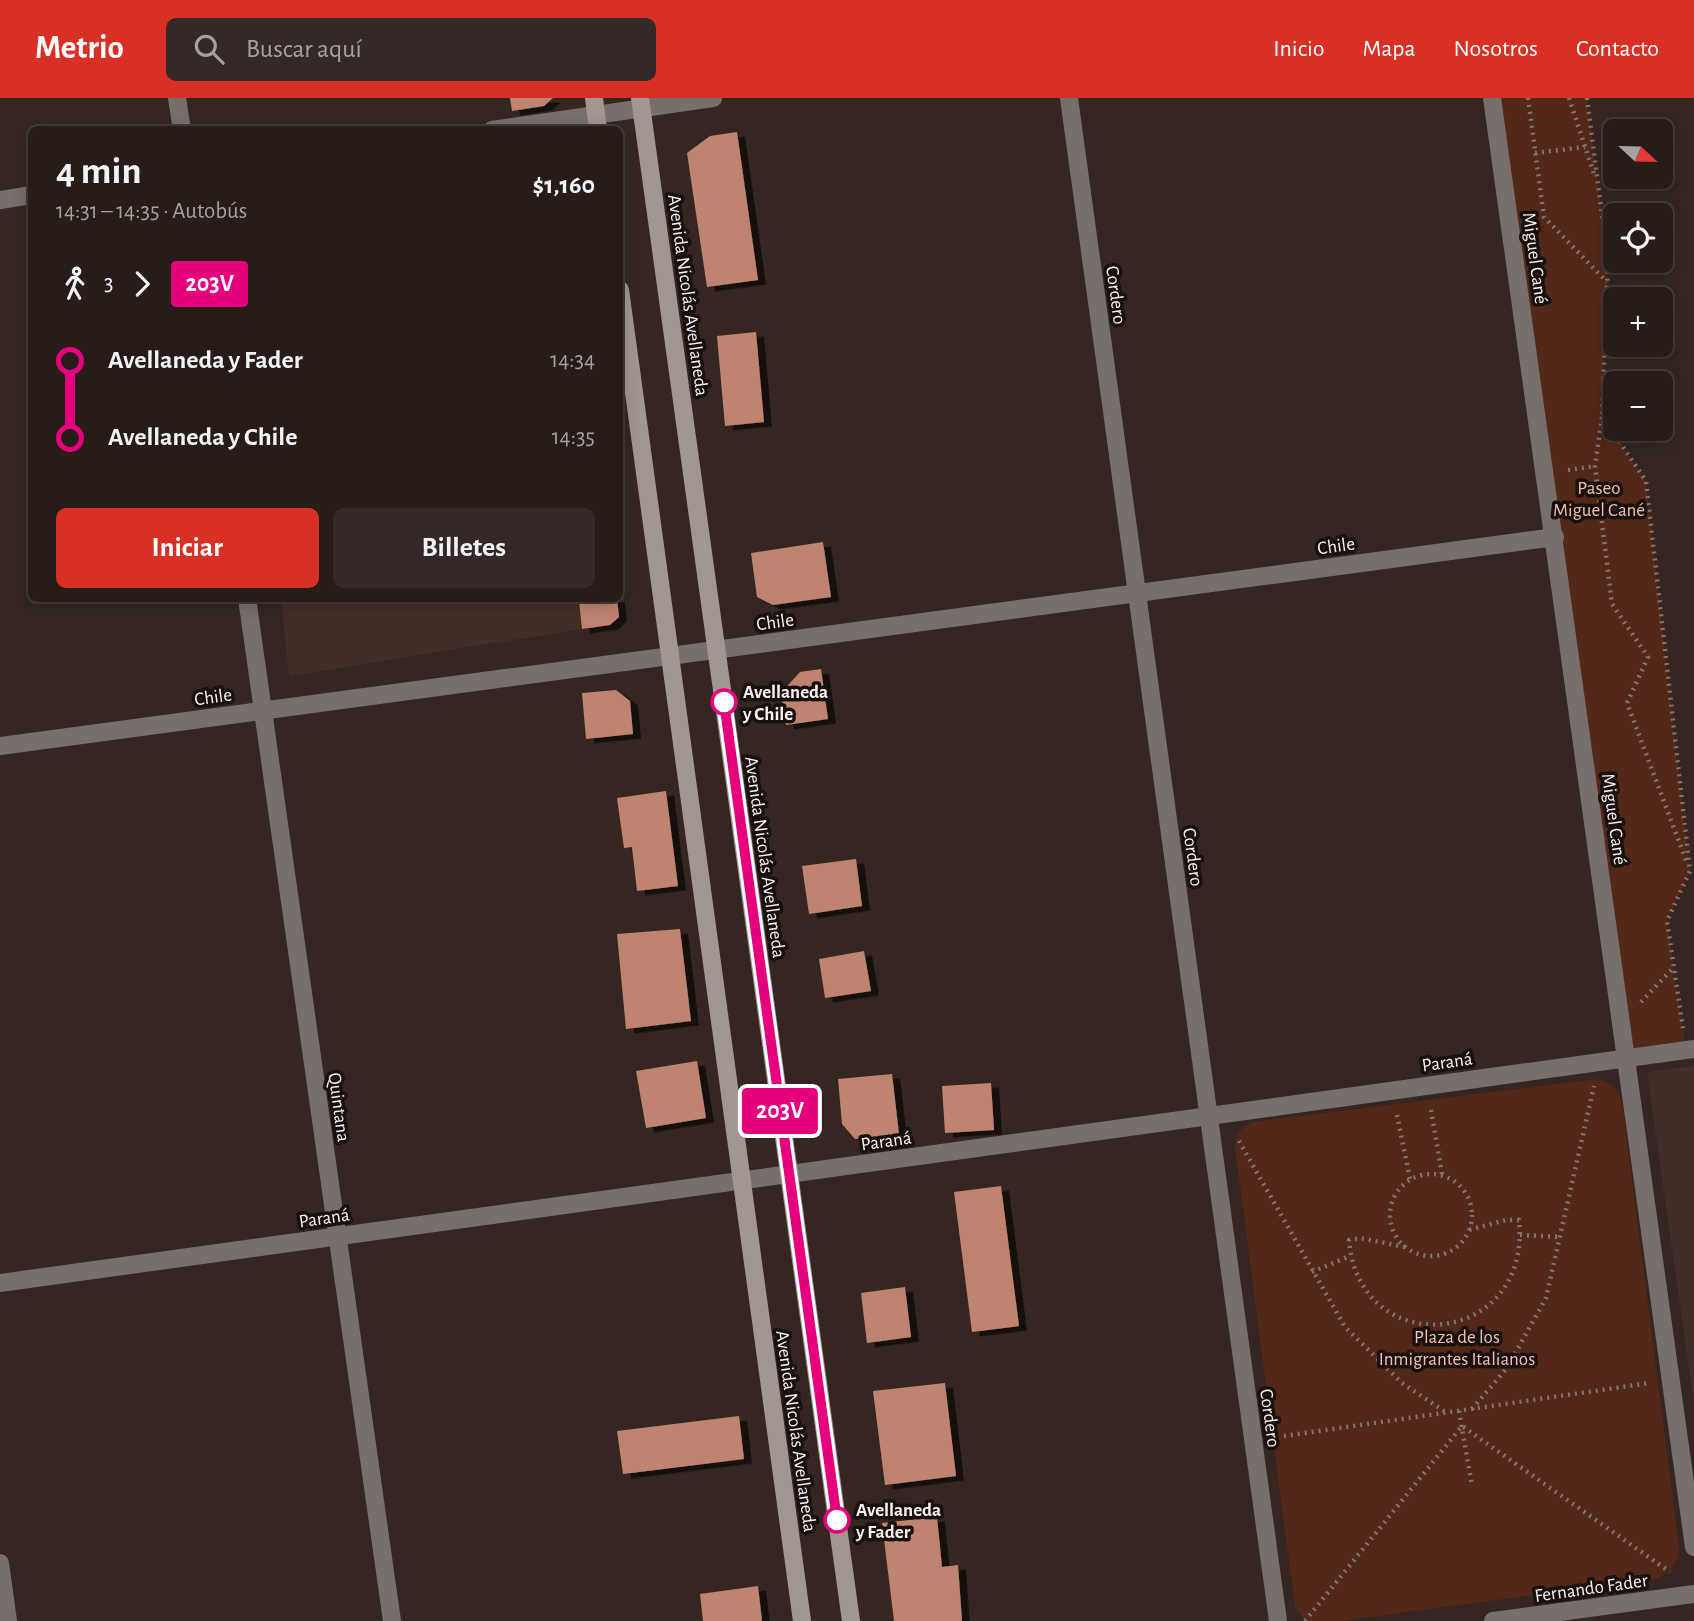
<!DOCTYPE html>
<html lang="es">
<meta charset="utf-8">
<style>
body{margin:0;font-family:"Alegreya Sans",sans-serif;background:#342926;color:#f1f3f6;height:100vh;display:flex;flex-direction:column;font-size:26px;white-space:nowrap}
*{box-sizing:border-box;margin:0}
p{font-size:23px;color:#a5a1a2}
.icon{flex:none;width:38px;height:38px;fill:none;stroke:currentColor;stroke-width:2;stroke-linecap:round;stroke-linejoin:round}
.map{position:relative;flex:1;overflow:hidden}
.sheet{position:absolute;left:28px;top:28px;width:595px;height:476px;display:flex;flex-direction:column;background:#281c19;border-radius:10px;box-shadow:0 4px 18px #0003,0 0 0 2px #443a38}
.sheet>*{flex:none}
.badge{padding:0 14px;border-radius:5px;font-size:24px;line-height:46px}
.needle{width:46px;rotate:112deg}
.tools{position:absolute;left:1603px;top:21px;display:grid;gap:14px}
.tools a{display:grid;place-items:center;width:70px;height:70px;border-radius:10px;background:#281c19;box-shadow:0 4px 18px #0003,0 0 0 2px #443a38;font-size:35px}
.map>.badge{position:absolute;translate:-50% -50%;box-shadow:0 0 0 4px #fff}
.legs{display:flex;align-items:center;gap:10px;height:77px;padding:0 28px;font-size:23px}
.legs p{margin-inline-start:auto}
.headline{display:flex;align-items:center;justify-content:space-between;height:119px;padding:0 28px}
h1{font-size:38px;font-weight:700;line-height:52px}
.button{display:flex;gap:14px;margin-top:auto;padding:14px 28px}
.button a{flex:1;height:80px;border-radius:10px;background:#d93025;color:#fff;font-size:28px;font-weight:700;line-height:80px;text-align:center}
.button a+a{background:#342926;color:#f1f3f6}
ul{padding:0 28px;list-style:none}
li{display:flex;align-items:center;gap:24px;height:77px;font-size:26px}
li i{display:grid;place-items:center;width:10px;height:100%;margin:0 9px;background:currentColor}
li i::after{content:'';width:18px;height:18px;margin:-9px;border:5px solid;border-radius:50%;background:#281c19}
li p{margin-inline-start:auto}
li:first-child i{background:linear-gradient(#0000 50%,currentColor 0)}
li:last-child i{background:linear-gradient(currentColor 50%,#0000 0)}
header{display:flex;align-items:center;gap:42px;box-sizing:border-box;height:98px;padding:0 35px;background:#d93025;color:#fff}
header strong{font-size:33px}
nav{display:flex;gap:38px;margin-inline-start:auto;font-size:24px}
.search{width:490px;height:63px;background:#342926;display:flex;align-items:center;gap:18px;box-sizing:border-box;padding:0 24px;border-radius:10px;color:#a5a1a2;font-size:26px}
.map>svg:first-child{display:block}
.built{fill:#422e26}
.green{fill:#532819}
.building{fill:#be846f;filter:url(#shadow)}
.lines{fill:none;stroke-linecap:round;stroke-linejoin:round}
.path{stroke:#827470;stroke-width:4.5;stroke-dasharray:2 5;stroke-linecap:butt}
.minor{stroke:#776f6c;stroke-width:18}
.secondary{stroke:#a39692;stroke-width:18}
.line-1-casing{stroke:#fff;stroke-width:16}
.line-1{stroke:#e6007e;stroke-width:10}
.stop-1-dot{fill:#fff;stroke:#e6007e;stroke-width:3.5}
.labels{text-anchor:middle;stroke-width:7;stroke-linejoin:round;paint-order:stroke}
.street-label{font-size:19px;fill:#fdf2ef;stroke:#18110f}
.park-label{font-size:19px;fill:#f5c1af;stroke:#18110f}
.stop-label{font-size:19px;font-weight:bold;fill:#fdf2ef;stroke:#18110f;text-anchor:start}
</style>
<header>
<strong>Metrio</strong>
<div class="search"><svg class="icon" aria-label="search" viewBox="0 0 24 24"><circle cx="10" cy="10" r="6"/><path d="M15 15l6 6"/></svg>Buscar aquí</div>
<nav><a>Inicio</a><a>Mapa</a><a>Nosotros</a><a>Contacto</a></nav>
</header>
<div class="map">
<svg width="1694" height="1523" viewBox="0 0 1694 1523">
<defs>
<filter id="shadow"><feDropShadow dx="8" dy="4.5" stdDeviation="0" flood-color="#0009"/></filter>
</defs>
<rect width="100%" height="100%" fill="#352621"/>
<g class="built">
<polygon points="281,501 596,501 579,504 582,531 289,578"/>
<polygon points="1694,968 1694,1306 1647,974"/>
</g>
<g class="green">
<polygon points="1494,0 1587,0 1608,164 1602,318 1646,383 1690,773 1667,823 1686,952 1627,959"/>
<path d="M 1596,981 C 1615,985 1620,994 1623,1012 L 1679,1449 C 1678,1465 1672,1472 1658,1480 L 1341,1523 L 1306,1523 L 1295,1509 L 1235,1049 C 1237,1034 1240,1029 1254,1024 Z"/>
</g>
<g class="building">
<polygon points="510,0 553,0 544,8 512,13"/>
<polygon points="737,34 758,182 707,189 687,55 710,38"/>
<polygon points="756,234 764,324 725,328 717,238"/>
<polygon points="823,444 831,499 773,507 757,499 751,455"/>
<polygon points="596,500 617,500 619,519 610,527 582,531 579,503"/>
<polygon points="821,571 828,621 786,627 781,595 800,574"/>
<polygon points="616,592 630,603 633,636 586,641 582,595"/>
<polygon points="666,693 678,788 637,793 632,749 624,750 617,700"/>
<polygon points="856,761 862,808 809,816 802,768"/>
<polygon points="680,831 691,923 626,931 617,836"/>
<polygon points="864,853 871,893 825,900 819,861"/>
<polygon points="697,963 706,1020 646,1030 636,973"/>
<polygon points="892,976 899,1036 855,1041 842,1026 838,981"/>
<polygon points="991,985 994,1032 945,1035 942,988"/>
<polygon points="1001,1088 1019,1228 972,1234 954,1094"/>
<polygon points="905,1189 911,1239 867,1245 861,1195"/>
<polygon points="945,1285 956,1378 885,1387 873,1293"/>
<polygon points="739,1318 744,1361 623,1376 617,1333"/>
<polygon points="937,1419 942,1469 958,1467 962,1523 894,1523 882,1425"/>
<polygon points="758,1488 762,1523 703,1523 700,1496"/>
</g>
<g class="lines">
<g class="path">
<polyline points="1528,0 1544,119 1607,184"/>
<polyline points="1569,0 1595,79"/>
<polyline points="1587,0 1608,164 1602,318 1646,383 1690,773 1667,823 1683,930"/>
<polyline points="1535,55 1585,49"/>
<polyline points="1602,319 1595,368 1612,506 1648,559 1627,605 1687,765"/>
<polyline points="1568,372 1595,368"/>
<polyline points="1641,904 1673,870"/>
<polyline points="1431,1012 1442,1076"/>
<polyline points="1397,1017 1410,1081"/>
<polyline points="1239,1043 1345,1229 1402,1285 1444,1313"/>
<circle cx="1431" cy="1117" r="41"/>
<polyline points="1520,1137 1561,1139"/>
<path d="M 1405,1149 L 1360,1140 L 1349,1142 C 1359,1265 1532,1250 1519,1122 L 1506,1122 L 1469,1132"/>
<polyline points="1312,1174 1350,1158"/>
<polyline points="1472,1311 1507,1270 1546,1200 1594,988"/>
<polyline points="1459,1313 1472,1388"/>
<polyline points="1277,1339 1650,1285"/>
<polyline points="1305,1523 1462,1328 1670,1474"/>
</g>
<g class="minor">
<polyline points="177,0 182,32"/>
<polyline points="1069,0 1278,1523"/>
<polyline points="1492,0 1694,1449"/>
<polyline points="492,32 713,0"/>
<polyline points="0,102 32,97"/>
<polyline points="247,500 392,1523"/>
<polyline points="0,648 1555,439"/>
<polyline points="0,1185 1694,951"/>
<polyline points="0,1465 8,1523"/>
<polyline points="1493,1523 1694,1496"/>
</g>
<g class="secondary">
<polyline points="594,0 598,32"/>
<polyline points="640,0 851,1523"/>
<polyline points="620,192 802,1523"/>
</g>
</g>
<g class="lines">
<g class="line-1-casing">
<polyline id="line-1" points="724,604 837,1422"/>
</g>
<use href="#line-1" class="line-1"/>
</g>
<g class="stop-1-dot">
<circle cx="724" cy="604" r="12"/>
<circle cx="837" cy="1422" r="12"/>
</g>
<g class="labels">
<g class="street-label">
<text transform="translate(1536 160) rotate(82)" y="7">Miguel Cané</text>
<text transform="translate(689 197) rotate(82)" y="7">Avenida Nicolás Avellaneda</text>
<text transform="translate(1117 197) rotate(82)" y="7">Cordero</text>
<text transform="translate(1336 447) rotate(-8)" y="7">Chile</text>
<text transform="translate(775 523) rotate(-8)" y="7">Chile</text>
<text transform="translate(213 598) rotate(-8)" y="7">Chile</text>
<text transform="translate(1615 721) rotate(82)" y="7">Miguel Cané</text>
<text transform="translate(766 759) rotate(82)" y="7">Avenida Nicolás Avellaneda</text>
<text transform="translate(1194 759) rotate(82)" y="7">Cordero</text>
<text transform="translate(1447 963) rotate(-8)" y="7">Paraná</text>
<text transform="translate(340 1009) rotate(82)" y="7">Quintana</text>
<text transform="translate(886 1042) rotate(-8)" y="7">Paraná</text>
<text transform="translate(324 1119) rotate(-8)" y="7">Paraná</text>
<text transform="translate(1271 1320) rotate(82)" y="7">Cordero</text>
<text transform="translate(797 1333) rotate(82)" y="7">Avenida Nicolás Avellaneda</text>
<text transform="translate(1591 1489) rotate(-8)" y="7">Fernando Fader</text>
</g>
<g class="park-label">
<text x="1599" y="396">Paseo<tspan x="1599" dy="22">Miguel Cané</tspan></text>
<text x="1457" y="1245">Plaza de los<tspan x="1457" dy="22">Inmigrantes Italianos</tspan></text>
</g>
<g class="stop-label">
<text x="743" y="600">Avellaneda<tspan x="743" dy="22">y Chile</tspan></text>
<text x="856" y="1418">Avellaneda<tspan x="856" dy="22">y Fader</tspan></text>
</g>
</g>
</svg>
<div class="tools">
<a><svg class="needle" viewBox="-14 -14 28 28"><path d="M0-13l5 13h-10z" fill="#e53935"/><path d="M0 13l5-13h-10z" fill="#a5a1a2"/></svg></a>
<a><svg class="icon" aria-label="locate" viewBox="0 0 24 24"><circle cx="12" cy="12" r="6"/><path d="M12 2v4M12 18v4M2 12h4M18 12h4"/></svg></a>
<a>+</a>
<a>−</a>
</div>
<b class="badge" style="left:780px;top:1013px;background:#e6007e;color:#fff">203V</b>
<section class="sheet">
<div class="headline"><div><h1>4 min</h1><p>14:31 – 14:35 · Autobús</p></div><b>$1,160</b></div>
<div class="legs"><svg class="icon" aria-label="walk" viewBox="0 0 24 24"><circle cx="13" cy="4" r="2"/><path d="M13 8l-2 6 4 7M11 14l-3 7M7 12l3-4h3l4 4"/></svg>3<svg class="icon" aria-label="forward" viewBox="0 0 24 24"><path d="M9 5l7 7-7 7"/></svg><b class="badge" style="background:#e6007e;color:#fff">203V</b></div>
<ul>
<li><i style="color:#e6007e"></i><b>Avellaneda y Fader</b><p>14:34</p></li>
<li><i style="color:#e6007e"></i><b>Avellaneda y Chile</b><p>14:35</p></li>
</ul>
<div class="button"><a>Iniciar</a><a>Billetes</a></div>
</section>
</div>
